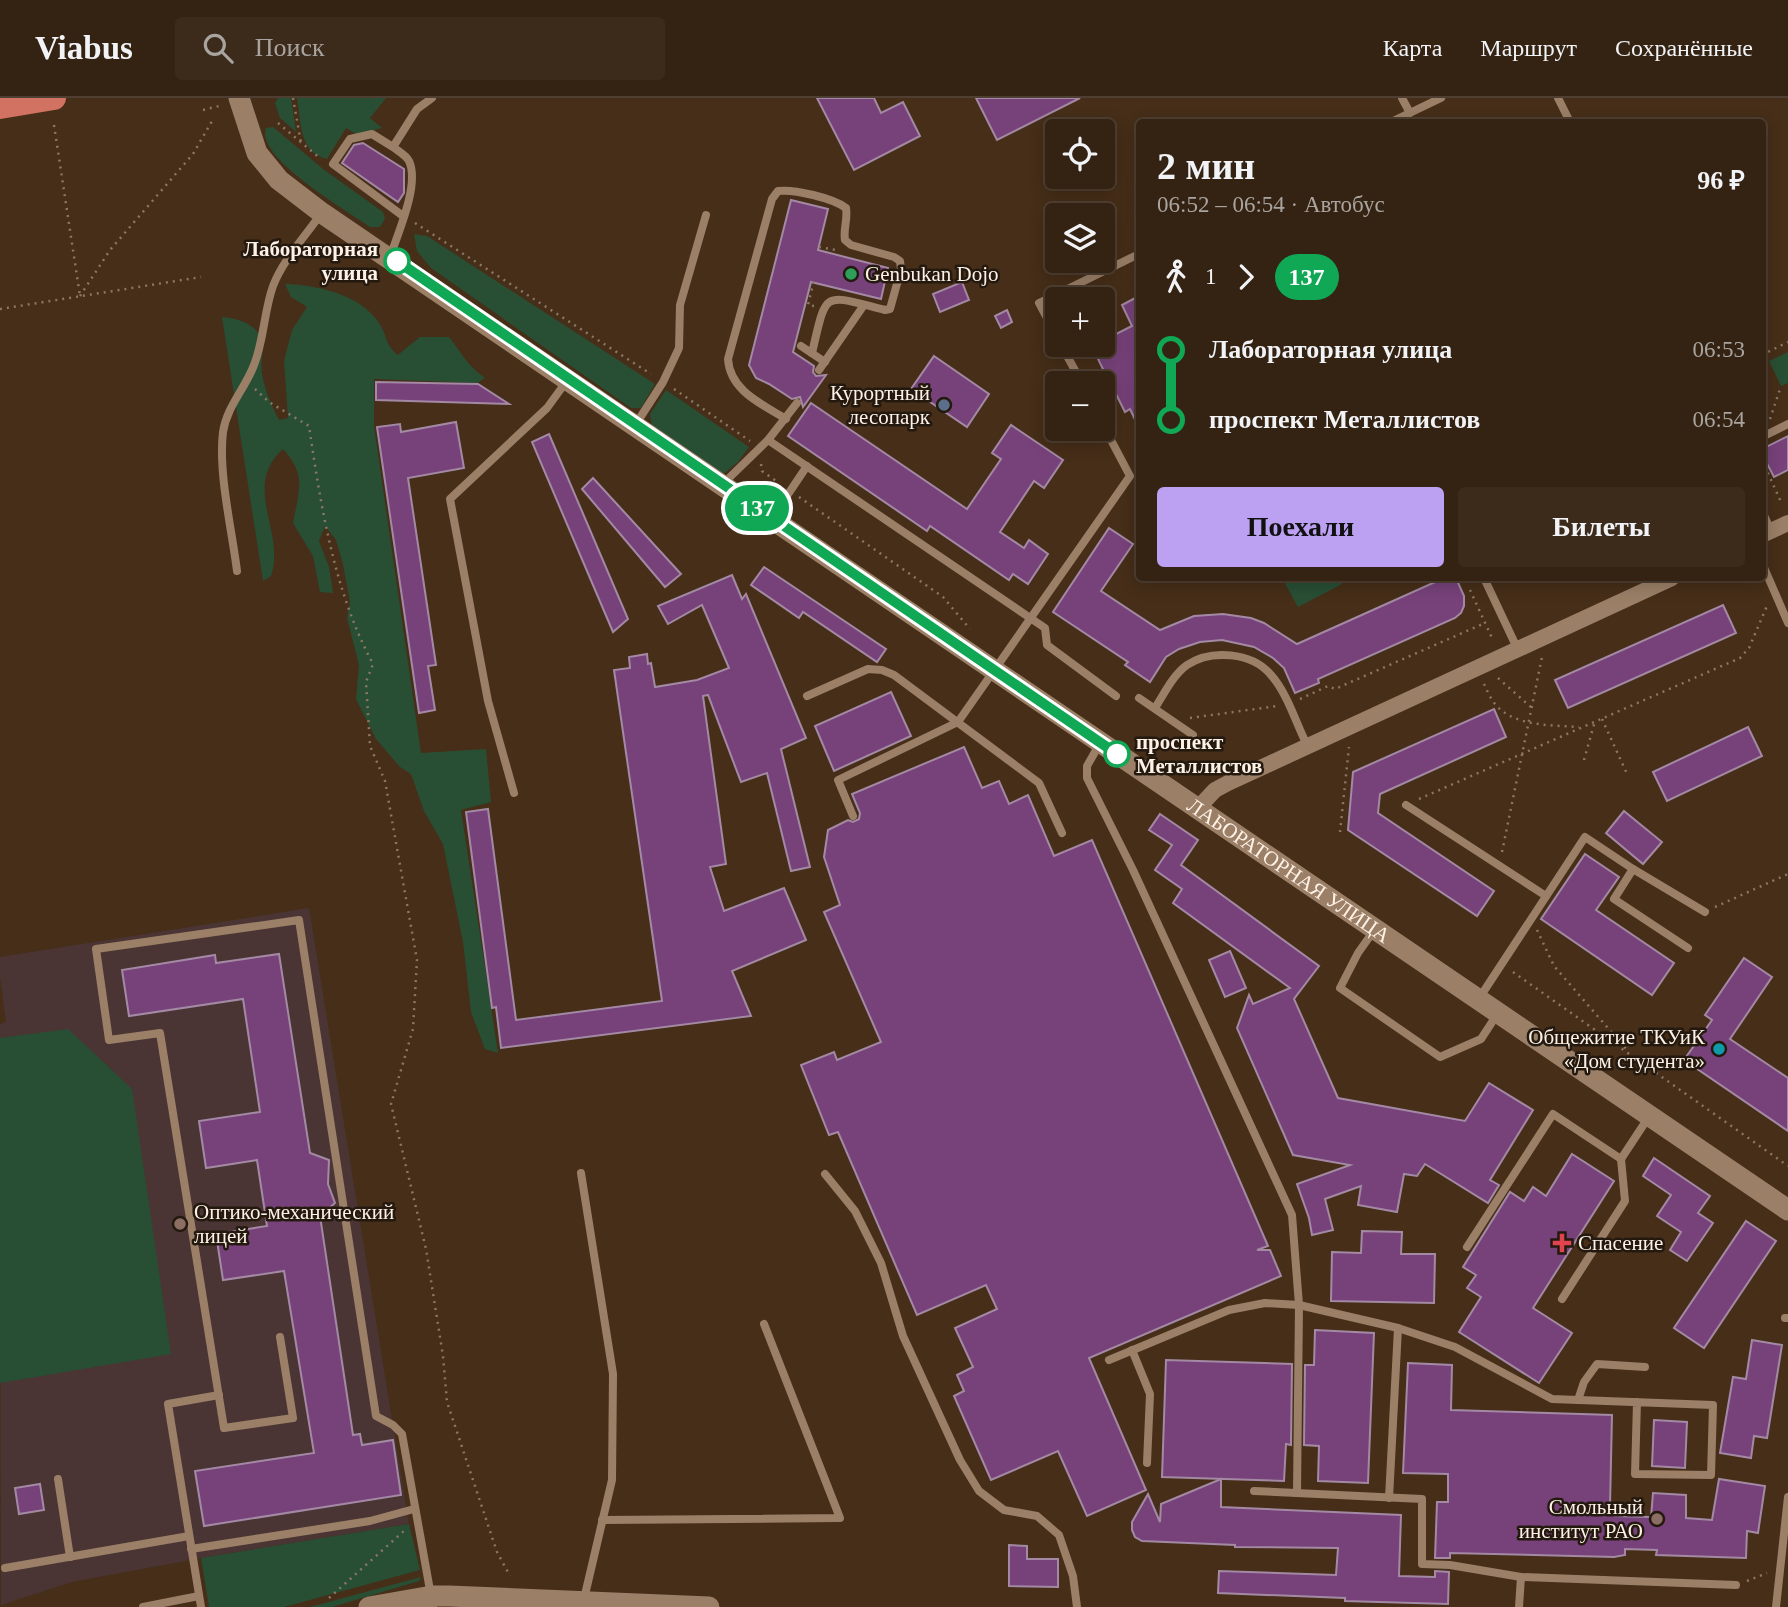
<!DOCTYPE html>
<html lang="ru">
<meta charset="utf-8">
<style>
body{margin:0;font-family:"Times New Roman",serif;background:#3c2a1b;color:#f1f3f6;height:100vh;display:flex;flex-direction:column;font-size:26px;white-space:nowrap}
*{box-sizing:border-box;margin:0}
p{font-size:23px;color:#a9a49f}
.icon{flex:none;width:38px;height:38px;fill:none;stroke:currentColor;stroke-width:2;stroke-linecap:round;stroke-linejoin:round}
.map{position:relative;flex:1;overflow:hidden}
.drawer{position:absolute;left:1136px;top:21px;width:630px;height:462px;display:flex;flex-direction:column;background:#342212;border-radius:7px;box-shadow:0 4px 18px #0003,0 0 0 2px #4e3f32}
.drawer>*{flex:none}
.badge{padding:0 14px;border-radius:23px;font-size:24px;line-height:46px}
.controls{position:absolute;left:1045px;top:21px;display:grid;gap:14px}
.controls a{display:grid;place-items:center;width:70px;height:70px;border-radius:7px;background:#342212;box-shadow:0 4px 18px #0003,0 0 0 2px #4e3f32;font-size:35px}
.map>.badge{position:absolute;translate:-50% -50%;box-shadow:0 0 0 4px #fff}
.legs{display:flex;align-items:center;gap:10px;height:77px;padding:0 21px;font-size:23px}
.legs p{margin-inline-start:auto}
.summary{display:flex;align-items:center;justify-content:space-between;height:119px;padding:0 21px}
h1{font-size:38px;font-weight:800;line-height:52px}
.cta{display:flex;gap:14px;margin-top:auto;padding:14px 21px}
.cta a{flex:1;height:80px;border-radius:7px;background:#bca0f2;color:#111;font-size:28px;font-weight:800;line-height:80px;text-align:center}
.cta a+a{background:#3c2a1b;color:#f1f3f6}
ul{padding:0 21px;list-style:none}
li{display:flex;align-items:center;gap:24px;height:70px;font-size:26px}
li i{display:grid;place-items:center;width:10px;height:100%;margin:0 9px;background:currentColor}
li i::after{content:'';width:18px;height:18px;margin:-9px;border:5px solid;border-radius:50%;background:#342212}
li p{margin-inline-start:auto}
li:first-child i{background:linear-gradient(#0000 50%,currentColor 0)}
li:last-child i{background:linear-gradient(currentColor 50%,#0000 0)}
header{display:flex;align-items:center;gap:42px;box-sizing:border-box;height:98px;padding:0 35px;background:#342212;border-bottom:2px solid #4e3f32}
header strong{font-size:33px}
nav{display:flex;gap:38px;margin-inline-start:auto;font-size:24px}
.search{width:490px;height:63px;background:#3c2a1b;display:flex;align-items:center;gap:18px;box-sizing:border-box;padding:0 24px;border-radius:7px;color:#a9a49f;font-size:26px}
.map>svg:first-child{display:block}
.education{fill:#4a3534}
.green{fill:#284f34}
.building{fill:#77427a;stroke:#a389a4;stroke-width:2}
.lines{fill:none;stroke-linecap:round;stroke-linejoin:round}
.path{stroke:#8b7765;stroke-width:2.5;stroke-dasharray:2 5;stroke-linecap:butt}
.lane{stroke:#9b7f67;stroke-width:8}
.street{stroke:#9b7f67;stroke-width:16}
.secondary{stroke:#9b7f67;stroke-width:21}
.primary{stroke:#d17263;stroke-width:24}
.line-1-casing{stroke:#fff;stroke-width:16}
.line-1{stroke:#10a855;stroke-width:10}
.stop-1-dot{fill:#fff;stroke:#10a855;stroke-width:3.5}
.leisure-dot{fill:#2e9e5b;stroke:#24190f;stroke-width:2.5}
.service-dot{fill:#5c6f8a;stroke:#24190f;stroke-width:2.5}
.culture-dot{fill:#0f9aa8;stroke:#24190f;stroke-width:2.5}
.education-dot{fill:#8d6e63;stroke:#24190f;stroke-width:2.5}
.health-dot{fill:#e0444e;stroke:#24190f;stroke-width:2.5}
.labels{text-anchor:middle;stroke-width:5;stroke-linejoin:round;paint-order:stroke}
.stop-label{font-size:21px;font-weight:bold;fill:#fef1e6;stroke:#24190f;text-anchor:end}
.poi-label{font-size:21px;fill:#fef1e6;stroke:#24190f;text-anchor:start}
.street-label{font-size:21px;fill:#fef1e6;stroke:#24190f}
</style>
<header>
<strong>Viabus</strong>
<div class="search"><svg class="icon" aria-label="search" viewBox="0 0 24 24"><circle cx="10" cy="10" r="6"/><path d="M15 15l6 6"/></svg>Поиск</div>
<nav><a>Карта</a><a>Маршрут</a><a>Сохранённые</a></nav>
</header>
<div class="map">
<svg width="1788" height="1509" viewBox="0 0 1788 1509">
<rect width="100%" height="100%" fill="#462e18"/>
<polygon class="education" points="309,810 409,1426 201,1460 72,1484 1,1507 0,926 6,924 0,879 0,859"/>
<g class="green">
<polygon points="278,0 291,0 296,34 280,20 275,5"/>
<path d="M 297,0 L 386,0 L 370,20 L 382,30 L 356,36 L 346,30 L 327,61 C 299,55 301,23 297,0 Z"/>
<path d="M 273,29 L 323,71 L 383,114 L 385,121 L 380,129 L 370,129 C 348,113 255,60 266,30 Z"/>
<polygon points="414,136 427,138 655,286 641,310 631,310 431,170 417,153"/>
<path d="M 285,186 C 317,187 360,196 379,225 C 388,238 384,246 398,257 L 420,239 L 449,239 C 463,257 467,267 485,280 L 477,285 L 374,281 L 374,328 L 421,655 L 486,651 L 491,704 L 461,712 L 498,955 L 485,951 L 471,914 L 463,844 L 443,746 L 424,713 L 411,676 L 400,669 L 376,641 L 356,601 L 359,567 L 347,520 L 350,504 L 343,466 L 336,442 L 325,428 L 319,443 L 329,469 L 333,495 L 320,494 L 313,458 L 293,425 C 299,392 307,377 283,351 C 241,389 286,433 271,478 L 263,483 L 222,219 C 237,220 258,226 262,243 C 264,253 260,265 262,276 C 265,293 271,306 279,322 L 288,320 L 284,263 L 292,232 L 307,209 L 291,199 Z"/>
<polygon points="1788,254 1788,285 1781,288 1769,263"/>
<polygon points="666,292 749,349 738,364 722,377 652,329 650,316"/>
<polygon points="1282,480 1338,480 1342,486 1298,509"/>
<polygon points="68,931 132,991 171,1256 0,1285 0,940"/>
<polygon points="409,1426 420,1472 284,1509 209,1509 201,1460"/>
<polygon points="421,1479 419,1483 332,1509 310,1509"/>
</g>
<g class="building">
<polygon points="817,0 874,0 881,15 903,4 920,38 854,72"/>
<polygon points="976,0 1080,0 997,42"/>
<polygon points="363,45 404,71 404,95 398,104 342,65 354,47"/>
<polygon points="791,102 828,111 818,152 888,170 881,201 811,184 793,254 814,268 813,274 816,278 826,277 803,309 800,299 792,301 769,286 756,280 749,267"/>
<polygon points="962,184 969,202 940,214 933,196"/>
<polygon points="1139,198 1139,330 1130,311 1125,314 1114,292 1112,293 1102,272 1103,271 1098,261 1104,258 1098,247 1102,247 1102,243 1132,228 1122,207"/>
<polygon points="1007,212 1012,224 1001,230 995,218"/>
<polygon points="934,258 989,296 967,329 911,291"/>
<polygon points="376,284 478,286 509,306 376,302"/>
<polygon points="811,305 967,411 1001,361 992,355 1011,327 1063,362 1044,390 1034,383 1000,434 1024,450 1029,442 1048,456 1028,486 1013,476 1009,482 930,428 927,433 788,338"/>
<polygon points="456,324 464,370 408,380 436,567 428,568 435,612 419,615 377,329 400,326 401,334"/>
<polygon points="549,336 628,521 613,534 532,344"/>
<polygon points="1788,338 1788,372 1774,379 1762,356 1762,351"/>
<polygon points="593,380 681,476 665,489 582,391"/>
<polygon points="1109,430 1133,446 1101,493 1160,532 1194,518 1223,516 1251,520 1264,525 1297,546 1444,480 1456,480 1464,498 1464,508 1461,515 1455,520 1318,581 1319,585 1295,595 1284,570 1273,560 1254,549 1222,542 1200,544 1179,551 1166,559 1150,584 1125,567 1128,564 1053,514"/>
<polygon points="764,469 886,551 877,564 803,514 799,520 751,487"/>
<polygon points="732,477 742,501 746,496 806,640 781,651 810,769 791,773 767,675 741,684 708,597 703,598 726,766 710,769 724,813 784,790 806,842 732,873 751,918 501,950 496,909 492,910 466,714 488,711 516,922 662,903 614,572 630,570 629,559 647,556 648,566 651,565 655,589 697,582 729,570 702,507 668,526 658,508"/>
<polygon points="1723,507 1736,535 1568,610 1555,582"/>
<polygon points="891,594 911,638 834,673 815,628"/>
<polygon points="1494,611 1506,639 1380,696 1378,715 1494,793 1477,818 1348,732 1353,674"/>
<polygon points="1748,629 1762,658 1667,703 1653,674"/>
<polygon points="964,649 982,690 999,683 1009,706 1028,697 1054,758 1092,742 1268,1148 1257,1152 1270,1152 1281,1178 1089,1260 1146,1392 1087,1418 1058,1353 991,1382 954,1298 964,1293 957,1277 973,1269 955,1230 997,1211 986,1187 917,1217 838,1034 829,1037 801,967 834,954 837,962 881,944 824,814 840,807 824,759 828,732 848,722 853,724 859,721 860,715 852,696"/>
<polygon points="1624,713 1662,744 1643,766 1606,735"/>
<polygon points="1160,716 1198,742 1181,767 1319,868 1294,901 1338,1000 1465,1023 1489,985 1533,1012 1490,1082 1499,1087 1488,1105 1425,1066 1417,1078 1404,1076 1397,1114 1358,1107 1361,1088 1325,1101 1333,1132 1312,1137 1309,1120 1297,1086 1350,1067 1293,1057 1237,930 1249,897 1253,906 1290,890 1173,805 1182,791 1155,772 1172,747 1149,732"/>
<polygon points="1585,756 1619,779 1596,812 1674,865 1652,897 1541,821"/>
<polygon points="1230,853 1246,890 1225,899 1209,862"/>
<polygon points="279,856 310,1055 329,1062 328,1086 335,1105 320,1118 353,1337 360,1336 362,1347 393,1342 401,1397 204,1428 195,1373 314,1355 284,1173 223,1182 216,1136 267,1128 257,1062 206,1070 199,1023 260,1014 243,901 129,918 122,872 215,857 216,865"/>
<polygon points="1744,860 1772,879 1730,941 1788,980 1788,1033 1684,962 1712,922 1705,917"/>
<polygon points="1572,1056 1614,1083 1533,1210 1572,1235 1539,1285 1459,1234 1481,1199 1467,1190 1476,1177 1463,1169 1510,1094 1524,1103 1533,1089 1546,1098"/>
<polygon points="1654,1060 1710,1098 1698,1115 1713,1125 1687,1163 1670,1152 1681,1134 1657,1118 1671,1097 1643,1078"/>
<polygon points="1746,1123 1776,1143 1704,1250 1674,1230"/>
<polygon points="1362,1133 1402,1134 1401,1156 1435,1156 1434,1205 1331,1203 1332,1154 1361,1155"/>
<polygon points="1315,1232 1374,1235 1368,1385 1318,1383 1319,1348 1304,1347 1305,1267 1314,1267"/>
<polygon points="1752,1242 1782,1247 1767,1340 1754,1338 1751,1360 1720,1355 1733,1279 1746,1281"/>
<polygon points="1166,1262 1292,1266 1291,1347 1286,1346 1284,1383 1162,1379"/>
<polygon points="1408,1265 1452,1267 1451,1312 1612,1317 1610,1408 1615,1408 1615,1418 1651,1419 1653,1395 1686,1397 1686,1420 1712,1422 1719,1381 1765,1388 1758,1435 1747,1433 1746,1460 1656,1457 1657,1452 1625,1451 1625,1457 1614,1459 1450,1455 1450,1460 1435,1460 1437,1404 1448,1404 1448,1376 1403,1375"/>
<polygon points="1654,1322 1687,1324 1685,1370 1652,1368"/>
<polygon points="1221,1381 1221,1409 1401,1417 1399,1478 1435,1479 1435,1473 1449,1474 1448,1506 1345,1503 1345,1500 1218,1495 1219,1473 1336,1477 1338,1450 1235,1449 1235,1447 1142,1443 1135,1439 1132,1432 1132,1424 1148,1396 1160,1424 1161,1406"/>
<polygon points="40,1386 44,1412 19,1416 15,1390"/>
<polygon points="1009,1447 1027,1448 1027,1461 1058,1461 1058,1489 1009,1488"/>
</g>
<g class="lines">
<g class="path">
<polyline points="293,0 301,45"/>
<polyline points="203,12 223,7"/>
<polyline points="278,25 321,61"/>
<polyline points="54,27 80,198"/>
<polyline points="415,125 651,276"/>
<polyline points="819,149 836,152"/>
<polyline points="80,198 110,152 193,56 212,23"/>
<polyline points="814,208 808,207 814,182"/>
<polyline points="0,211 201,179"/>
<polyline points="1762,257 1788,244"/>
<path d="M 255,291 L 269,304 L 309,328 C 321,409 334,493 373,566 L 366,584 L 370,648 L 385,683 L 417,862 L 413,931 L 391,1006 L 426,1151 L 443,1258 L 447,1304 L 497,1454 L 510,1478"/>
<polyline points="674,291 750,343"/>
<polyline points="1770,321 1781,288"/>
<polyline points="1762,362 1781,404"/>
<polyline points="761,366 762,373 779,385"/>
<polyline points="799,399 943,499 970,531"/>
<polyline points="1470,492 1492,540"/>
<polyline points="1498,580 1532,610"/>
<path d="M 1484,586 C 1487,592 1490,600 1495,606 C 1514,629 1552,627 1579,629"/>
<polyline points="1300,601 1328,588 1335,591 1485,525"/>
<polyline points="1190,620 1277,608"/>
<polyline points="1602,621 1628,678"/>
<polyline points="1584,662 1595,623"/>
<polyline points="1419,701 1740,560 1749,550 1767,508"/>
<polyline points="1340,734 1349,649"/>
<polyline points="1502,754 1542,559"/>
<polyline points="1715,809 1788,776"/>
<polyline points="1537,832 1554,868 1627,952"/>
<polyline points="1513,874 1788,1068"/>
<polyline points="1747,1483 1767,1475"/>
<polyline points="329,1500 405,1432"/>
</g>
<g class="lane">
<polyline points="1402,0 1410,15"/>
<polyline points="1558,0 1570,24"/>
<polyline points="1391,24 1441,0"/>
<polyline points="393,49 372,36 350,41 333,66 403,118"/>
<path d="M 390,159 C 398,135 420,86 409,63 C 406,57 398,53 393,49 L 417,11 L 432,0"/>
<polyline points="1057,239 1039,205 1139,156"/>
<polyline points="1061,247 1082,285"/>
<polyline points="801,248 825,264"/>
<polyline points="819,272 864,207"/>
<path d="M 786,321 C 762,306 730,293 728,261 L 772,101 L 778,93 C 794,91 833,100 846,110 C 848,122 843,131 845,142 L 851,147 L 894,159 L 900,163 L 901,171 L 890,211 L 885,212 C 822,196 827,191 812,255"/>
<polyline points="636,326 663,284 679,250 680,207 706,117"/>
<polyline points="1762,339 1788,326"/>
<polyline points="768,342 1045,530 1047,547 1116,598"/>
<polyline points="725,388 730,379 768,342 797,305"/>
<polyline points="1762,413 1771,433"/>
<polyline points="772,420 807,368"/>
<polyline points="1762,465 1788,525"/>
<path d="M 237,473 C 232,432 218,375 223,334 C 227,308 245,291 254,267 C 264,242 264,213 273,188 C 283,162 304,140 320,117"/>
<polyline points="1484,480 1518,552"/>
<polyline points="807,598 868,571 882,572 894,577 1039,685 1062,735"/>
<polyline points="1139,600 1193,637"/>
<path d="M 1155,610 C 1164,596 1173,577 1187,567 C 1211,551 1252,554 1271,577 C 1288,596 1296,626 1308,649"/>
<polyline points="1099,647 1087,668 1087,680 1133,772 1292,1117 1299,1207 1297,1395"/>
<polyline points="514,695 488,603 450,401 547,310 566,284"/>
<polyline points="1406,707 1546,798"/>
<polyline points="853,718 838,682 958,624 1130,378 1102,325"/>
<polyline points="1633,771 1705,814"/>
<polyline points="1375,831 1358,855 1340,890 1440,959 1481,941 1498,915"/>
<polyline points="1480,899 1585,739 1633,771 1614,801 1688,850"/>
<polyline points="1621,1061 1648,1020"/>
<polyline points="581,1075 613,1276 612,1382 584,1501"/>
<polyline points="825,1076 855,1113 881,1165 903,1238 960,1362 979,1393 1004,1412 1037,1418 1059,1437 1073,1478 1077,1509"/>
<polyline points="1467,1149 1553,1016 1621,1061 1625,1103 1562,1201"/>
<polyline points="1785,1220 1788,1220"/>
<polyline points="280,1239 293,1320 224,1330 160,935 109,942 96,851 299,822 376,1318 393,1327 402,1336 433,1509"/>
<polyline points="1132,1252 1150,1296 1147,1365"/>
<polyline points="1109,1262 1229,1212 1265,1205 1299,1207 1398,1230 1455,1249 1552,1301 1713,1307 1711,1377 1635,1376 1637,1304"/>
<polyline points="1578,1302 1584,1284 1597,1266 1645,1269"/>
<polyline points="58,1381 70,1459"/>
<polyline points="1254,1393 1422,1401 1422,1466 1450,1467 1521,1479 1736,1487"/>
<polyline points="1389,1400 1398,1230"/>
<polyline points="602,1422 840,1420 764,1226"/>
<polyline points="191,1451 370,1423 414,1411"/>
<polyline points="5,1470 189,1438"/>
<polyline points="143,1509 199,1498"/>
<polyline points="201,1509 168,1306 219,1297"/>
<polyline points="1519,1509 1521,1479"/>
<polyline points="1776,1509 1788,1399"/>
</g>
<g class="street">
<polyline points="1762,437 1788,425"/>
<polyline points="1198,710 1215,692 1228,685 1672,480"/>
</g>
<g class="secondary">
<path id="s1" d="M 239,0 L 257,55 L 279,82 L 322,115 L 1788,1112"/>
<polyline points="369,1509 432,1498 449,1498 709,1509"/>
</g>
<polyline class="primary" points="0,9 54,0"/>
</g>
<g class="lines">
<g class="line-1-casing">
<polyline id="line-1" points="397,163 1117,656"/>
</g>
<use href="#line-1" class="line-1"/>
</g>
<g class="stop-1-dot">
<circle cx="397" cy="163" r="12"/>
<circle cx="1117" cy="656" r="12"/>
</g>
<circle class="leisure-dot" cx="851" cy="176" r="7"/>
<circle class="service-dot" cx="944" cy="307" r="7"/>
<circle class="culture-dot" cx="1719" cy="951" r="7"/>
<g class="education-dot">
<circle cx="180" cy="1126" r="7"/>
<circle cx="1657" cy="1421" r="7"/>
</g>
<path class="health-dot" d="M1558.5 1134.5h7v7h7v7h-7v7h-7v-7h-7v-7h7z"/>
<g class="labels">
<g class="stop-label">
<text x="378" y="158">Лабораторная<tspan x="378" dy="24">улица</tspan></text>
<text x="1136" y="651" text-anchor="start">проспект<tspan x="1136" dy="24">Металлистов</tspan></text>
</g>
<g class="poi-label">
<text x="865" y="183">Genbukan Dojo</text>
<text x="930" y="302" text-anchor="end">Курортный<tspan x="930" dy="24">лесопарк</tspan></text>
<text x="1705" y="946" text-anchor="end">Общежитие ТКУиК<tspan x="1705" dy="24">«Дом студента»</tspan></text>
<text x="194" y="1121">Оптико-механический<tspan x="194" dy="24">лицей</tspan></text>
<text x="1578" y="1152">Спасение</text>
<text x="1643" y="1416" text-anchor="end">Смольный<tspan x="1643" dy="24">институт РАО</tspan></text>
</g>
<g class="street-label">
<text dy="7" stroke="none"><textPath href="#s1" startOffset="1316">ЛАБОРАТОРНАЯ УЛИЦА</textPath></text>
</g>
</g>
</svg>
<div class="controls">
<a><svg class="icon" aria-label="locate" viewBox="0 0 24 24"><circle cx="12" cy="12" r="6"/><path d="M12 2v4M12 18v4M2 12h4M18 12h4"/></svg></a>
<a><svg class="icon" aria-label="layers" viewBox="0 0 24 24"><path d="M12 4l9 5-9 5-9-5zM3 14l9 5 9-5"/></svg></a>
<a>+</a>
<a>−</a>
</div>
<b class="badge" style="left:757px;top:410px;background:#10a855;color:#fff">137</b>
<section class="drawer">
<div class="summary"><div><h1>2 мин</h1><p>06:52 – 06:54 · Автобус</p></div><b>96 ₽</b></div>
<div class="legs"><svg class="icon" aria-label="walk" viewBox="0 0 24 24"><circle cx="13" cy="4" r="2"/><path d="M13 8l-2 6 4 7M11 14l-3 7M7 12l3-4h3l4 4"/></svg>1<svg class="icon" aria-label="forward" viewBox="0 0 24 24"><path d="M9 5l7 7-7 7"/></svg><b class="badge" style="background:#10a855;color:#fff">137</b></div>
<ul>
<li><i style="color:#10a855"></i><b>Лабораторная улица</b><p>06:53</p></li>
<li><i style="color:#10a855"></i><b>проспект Металлистов</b><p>06:54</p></li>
</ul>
<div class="cta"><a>Поехали</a><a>Билеты</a></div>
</section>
</div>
